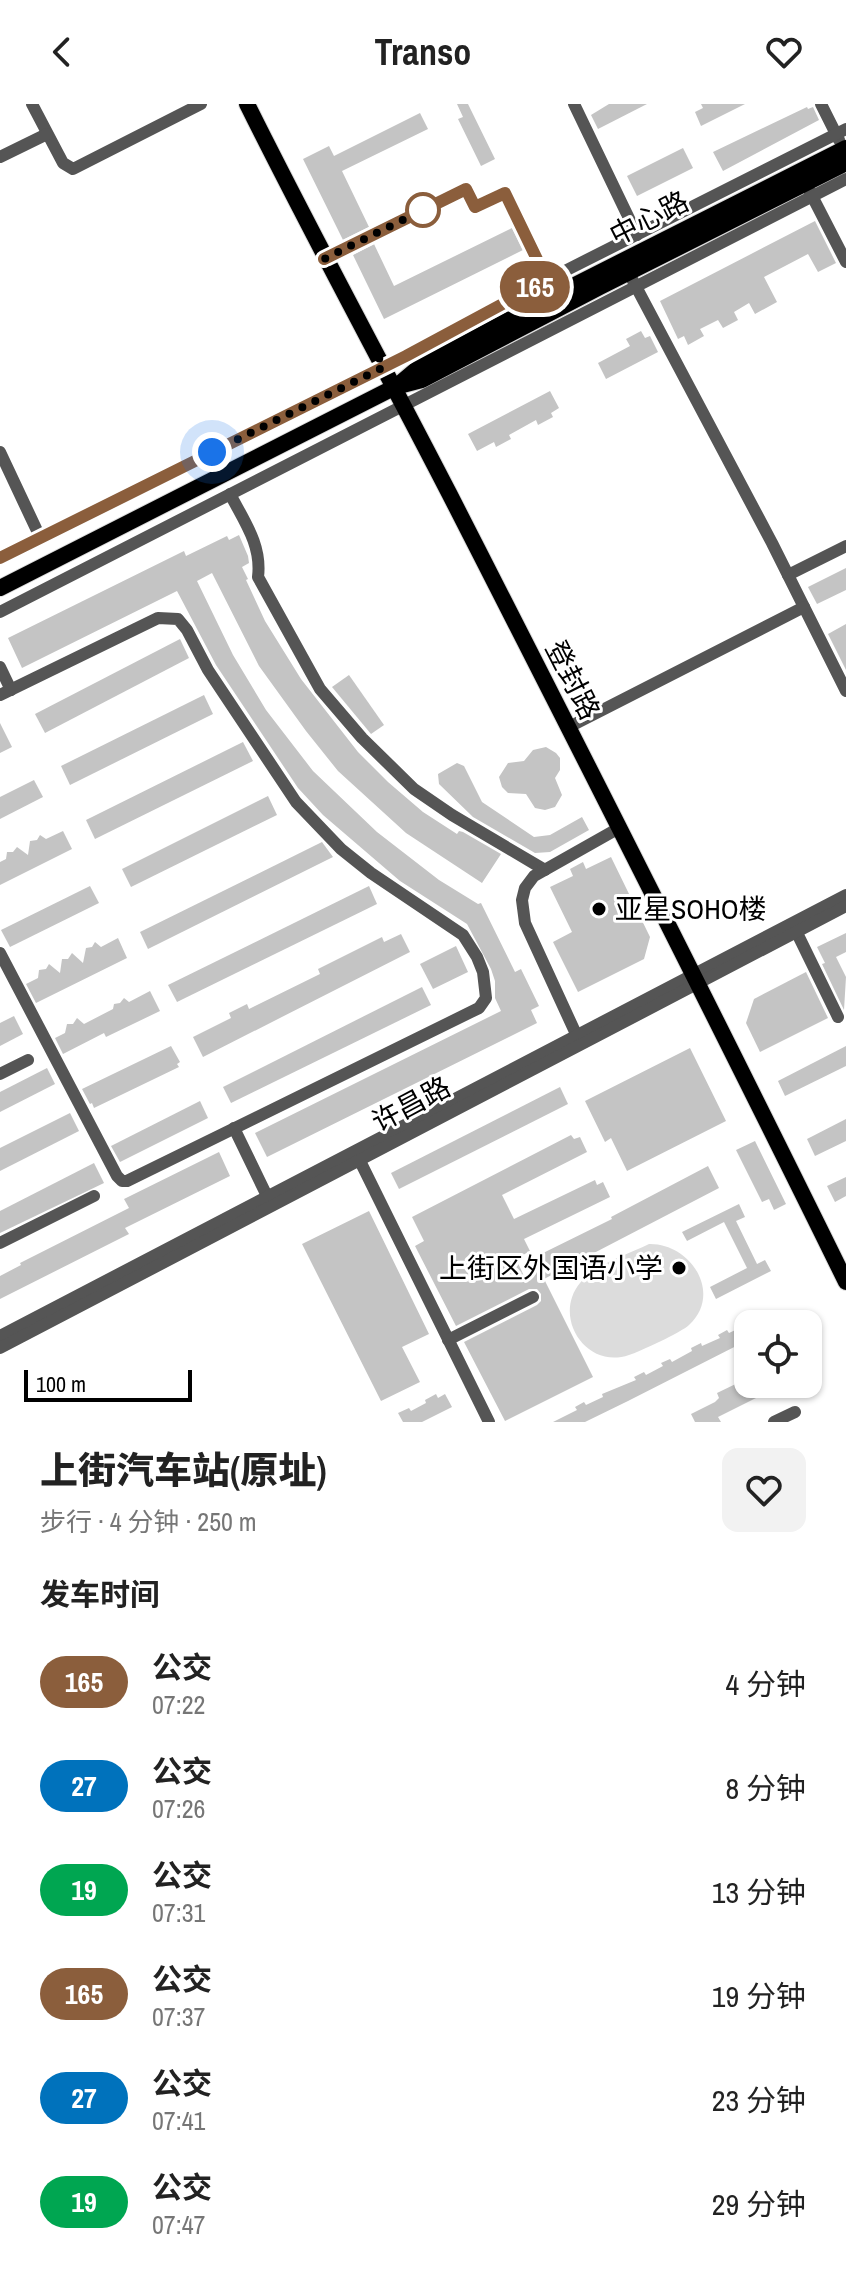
<!DOCTYPE html>
<html lang="zh">
<meta charset="utf-8">
<style>
body{margin:0;font-family:"Archivo Narrow","Noto Sans SC",sans-serif;background:#f2f2f2;color:#222;height:100vh;display:flex;flex-direction:column;font-size:30px;white-space:nowrap}
*{box-sizing:border-box;margin:0}
p{font-size:26px;color:#767676}
.icon{flex:none;width:44px;height:44px;fill:none;stroke:currentColor;stroke-width:2;stroke-linecap:round;stroke-linejoin:round}
.map{position:relative;height:1318px;overflow:hidden}
.sheet{display:flex;flex-direction:column;background:#fff;flex:1}
.sheet>*{flex:none}
.badge{padding:0 16px;border-radius:26px;font-size:28px;line-height:52px}
.buttons{position:absolute;left:734px;top:1206px;display:grid;gap:16px}
.buttons a{display:grid;place-items:center;width:88px;height:88px;border-radius:16px;background:#fff;box-shadow:0 2px 6px #0004;font-size:40px}
.scale{position:absolute;left:24px;bottom:20px;width:168px;box-sizing:border-box;padding-left:8px;border:4px solid #000;border-top:0;font-size:22px;line-height:28px;white-space:nowrap;color:#000;-webkit-text-stroke:6px #fff;paint-order:stroke}
.you{position:absolute;width:40px;height:40px;margin:-20px;border:6px solid #fff;border-radius:50%;background:#1a73e8;box-shadow:0 0 0 12px #1a73e833}
.map>.badge{position:absolute;translate:-50% -50%;box-shadow:0 0 0 4px #fff}
h2{padding:0 40px;font-size:30px;line-height:72px}
.round{display:grid;place-items:center;flex:none;width:84px;height:84px;border-radius:16px;background:#f2f2f2}
.headline{display:flex;align-items:center;justify-content:space-between;height:136px;padding:0 40px}
h1{font-size:38px;font-weight:800;line-height:60px}
ul{padding:0;list-style:none}
li{display:flex;align-items:center;gap:24px;height:104px;padding:0 40px}
li div{flex:1}
li b{display:block;font-size:30px}
li em{font-style:normal}
li .badge{min-width:88px;font-weight:700;text-align:center}
header{display:flex;justify-content:space-between;align-items:center;height:104px;padding:0 40px;background:#fff;font-size:36px;font-weight:800}
.map>svg:first-child{display:block}
.green{fill:#dcdcdc}
.building{fill:#c4c4c4}
.lines{fill:none;stroke-linecap:round;stroke-linejoin:round}
.major-casing{stroke:#dbdbdb;stroke-width:18}
.minor{stroke:#555;stroke-width:12}
.major{stroke:#000;stroke-width:16}
.line-casing{stroke:#fff;stroke-width:18}
.line{stroke:#8b5e3c;stroke-width:12}
.walk{stroke:#000;stroke-width:8;stroke-dasharray:0 14.4}
.stop-dot{fill:#fff;stroke:#8b5e3c;stroke-width:4}
.poi-dot{fill:#000;stroke:#fff;stroke-width:3}
.labels{text-anchor:middle;stroke-width:6;stroke-linejoin:round;paint-order:stroke}
.street-label{font-size:28px;fill:#000;stroke:#fff}
.poi-label{font-size:28px;fill:#000;stroke:#fff;text-anchor:start}
</style>
<header><svg class="icon" aria-label="back" viewBox="0 0 24 24"><path d="M15 5l-7 7 7 7"/></svg>Transo<svg class="icon" aria-label="heart" viewBox="0 0 24 24"><path d="M12 20l-8-8c-3-5 5-10 8-4 3-6 11-1 8 4z"/></svg></header>
<div class="map">
<svg width="846" height="1318" viewBox="0 0 846 1318">
<rect width="100%" height="100%" fill="#fff"/>
<path class="green" d="M 649,1140 C 691,1139 723,1190 689,1221 C 682,1228 639,1248 629,1251 C 586,1266 552,1213 580,1179 C 595,1160 627,1151 649,1140 Z"/>
<g class="building">
<polygon points="457,0 468,0 495,55 481,62 458,15 463,13"/>
<polygon points="609,0 647,0 598,25 591,11"/>
<polygon points="701,0 745,0 701,22 695,8 703,4"/>
<polygon points="807,3 808,5 813,3 819,16 723,67 713,48"/>
<polygon points="420,9 428,25 342,67 369,123 343,136 303,55 329,42 334,52"/>
<polygon points="683,44 693,64 637,92 627,72"/>
<polygon points="815,117 836,159 818,168 808,150 764,173 777,198 755,210 749,199 734,208 738,216 723,224 718,216 700,225 704,232 688,241 684,232 678,235 660,197"/>
<polygon points="512,124 523,146 384,215 353,151 374,140 394,182"/>
<polygon points="641,227 645,234 650,232 658,248 606,275 598,259 630,242 626,235"/>
<polygon points="550,287 559,304 551,309 553,313 538,321 536,316 509,331 511,335 496,343 494,338 477,347 468,330"/>
<polygon points="239,431 248,452 249,459 242,463 248,475 246,476 265,517 301,575 358,648 388,678 423,708 457,730 459,727 463,728 501,750 482,779 406,729 338,667 306,627 259,562 212,469 197,477 233,551 266,606 313,667 377,728 439,776 478,800 481,799 515,868 521,865 539,902 531,906 537,919 267,1053 255,1029 501,907 495,894 495,877 491,865 467,820 400,777 323,711 298,684 216,561 177,487 22,564 8,534 184,447 186,452 227,432 229,436"/>
<polygon points="846,464 846,486 817,500 808,483"/>
<polygon points="846,520 846,566 828,530"/>
<polygon points="180,535 189,554 45,629 35,610"/>
<polygon points="349,571 384,621 371,630 332,583"/>
<polygon points="204,591 213,610 70,681 61,662"/>
<polygon points="0,619 12,643 0,649"/>
<polygon points="243,638 253,657 95,735 86,716"/>
<polygon points="546,643 556,649 560,654 560,666 555,674 562,691 555,703 545,706 535,704 526,690 508,689 502,683 499,673 508,659 524,657 533,646"/>
<polygon points="457,659 464,662 482,698 534,733 550,731 582,713 589,726 550,748 535,749 473,713 439,680 438,670"/>
<polygon points="34,676 43,693 0,715 0,693"/>
<polygon points="268,692 277,711 131,783 122,765"/>
<polygon points="63,727 72,745 0,781 0,758 6,755 7,748 13,748 17,743 28,751 30,737 37,736 40,731 46,735"/>
<polygon points="322,738 333,753 148,845 140,828"/>
<polygon points="611,753 650,833 644,855 578,888 553,838 572,828 550,783 573,772 570,765 583,758 586,765"/>
<polygon points="90,782 99,799 10,843 1,826"/>
<polygon points="369,782 377,800 177,898 168,881"/>
<polygon points="846,829 846,848 836,853 846,873 844,906 822,860 825,859 817,843"/>
<polygon points="401,830 410,848 203,953 193,933 231,914 229,909 247,900 249,905 320,870 318,865 382,833 384,838"/>
<polygon points="118,834 127,854 36,899 26,880 38,874 39,866 46,865 49,860 60,869 62,855 68,855 72,849 83,859 86,844 92,843 95,838 101,843"/>
<polygon points="456,842 468,868 433,885 420,860"/>
<polygon points="806,868 828,914 760,948 746,919 754,895"/>
<polygon points="422,883 431,901 231,999 223,983"/>
<polygon points="150,887 160,907 106,933 104,929 63,950 55,934 65,929 67,920 73,920 77,914 84,920 113,905 114,900 120,899 124,894 129,898"/>
<polygon points="14,912 23,930 0,942 0,919"/>
<polygon points="171,942 180,958 177,960 179,963 94,1004 92,999 90,1000 82,985"/>
<polygon points="846,942 846,962 785,992 778,977"/>
<polygon points="690,944 726,1017 627,1067 611,1034 605,1038 585,997"/>
<polygon points="47,964 55,980 0,1008 0,988"/>
<polygon points="560,983 568,1000 399,1085 391,1069"/>
<polygon points="200,997 208,1014 120,1058 111,1042"/>
<polygon points="70,1009 79,1027 0,1067 0,1044"/>
<polygon points="846,1015 846,1037 815,1052 807,1035"/>
<polygon points="571,1031 574,1035 580,1033 587,1048 502,1091 514,1115 595,1076 597,1081 603,1078 610,1093 524,1135 530,1147 516,1155 524,1172 543,1162 537,1152 612,1115 611,1113 708,1062 719,1084 544,1175 593,1273 505,1317 464,1238 537,1201 541,1197 541,1190 537,1185 529,1185 456,1222 415,1142 424,1137 412,1113"/>
<polygon points="755,1037 786,1100 774,1106 769,1095 762,1098 736,1046"/>
<polygon points="219,1048 230,1072 125,1124 129,1130 0,1195 0,1172 21,1161 20,1159 129,1104 124,1095"/>
<polygon points="94,1059 104,1079 0,1129 0,1107"/>
<polygon points="846,1073 846,1092 835,1098 827,1082"/>
<polygon points="739,1100 745,1113 736,1117 757,1160 765,1156 771,1167 716,1195 710,1183 747,1164 724,1118 687,1137 682,1128"/>
<polygon points="369,1107 429,1230 402,1243 420,1278 381,1297 302,1140"/>
<polygon points="748,1220 748,1236 628,1297 585,1318 553,1318 577,1306 575,1303 584,1298 586,1301 603,1293 602,1290 636,1276 634,1273 644,1268 646,1271 663,1262 661,1259 670,1255 672,1258 692,1247 691,1244 701,1239 702,1242 720,1234 718,1231 727,1226 729,1229"/>
<polygon points="748,1274 748,1280 784,1280 718,1313 721,1318 695,1318 691,1310 715,1298 719,1294 717,1289"/>
<polygon points="436,1290 438,1294 445,1290 452,1303 422,1318 403,1318 398,1309 409,1304 411,1307 426,1299 425,1296"/>
</g>
<g class="lines">
<g class="major-casing">
<g id="major">
<path d="M 247,0 C 312,131 382,259 449,389 C 583,651 716,914 846,1178"/>
<polyline points="399,280 418,264 555,191 846,44"/>
<polyline points="0,484 395,283 422,276 600,183 846,59"/>
</g>
</g>
<g class="minor">
<polyline points="32,0 63,59 73,65 201,0"/>
<polyline points="574,0 637,131"/>
<polyline points="821,0 839,36"/>
<polyline points="0,53 47,30"/>
<polyline points="809,86 846,158"/>
<polyline points="324,155 466,85 475,103 505,89 551,183"/>
<polyline points="632,175 772,439 846,587"/>
<polyline points="0,348 40,433"/>
<path d="M 230,390 C 244,417 262,441 258,473 L 320,585 L 362,634 L 414,685 L 452,711 L 545,766"/>
<polyline points="0,454 406,252 547,176 846,25"/>
<polyline points="788,471 846,442"/>
<polyline points="0,508 846,75"/>
<polyline points="0,563 11,586"/>
<polyline points="0,591 158,514 178,515 187,526 208,566 296,698 341,745 371,769 463,831 477,853 483,868 486,894 479,904 127,1077 122,1077 117,1072 0,849"/>
<polyline points="567,624 804,503"/>
<polyline points="796,827 838,913"/>
<polyline points="576,930 525,819 522,796 525,784 534,772 619,724"/>
<polyline points="0,970 28,956"/>
<polyline points="234,1024 267,1092"/>
<polyline points="359,1055 489,1318"/>
<polyline points="0,1139 94,1092"/>
<polyline points="0,1232 846,791"/>
<polyline points="448,1236 533,1193"/>
<polyline points="0,1244 846,802"/>
<polyline points="774,1318 795,1308"/>
</g>
<use href="#major" class="major"/>
</g>
<g class="lines">
<g class="line-casing">
<polyline id="line" points="0,454 406,252 547,176 505,89 475,103 466,85 324,155"/>
</g>
<use href="#line" class="line"/>
<polyline class="walk" points="212,348 384,263 324,155 423,106"/>
</g>
<circle class="stop-dot" cx="423" cy="106" r="16"/>
<g class="poi-dot">
<circle cx="599" cy="805" r="8"/>
<circle cx="679" cy="1164" r="8"/>
</g>
<g class="labels">
<g class="street-label">
<text transform="translate(649 114) rotate(-27)" y="10">中心路</text>
<text transform="translate(573 576) rotate(63)" y="10">登封路</text>
<text transform="translate(411 1000) rotate(-28)" y="10">许昌路</text>
</g>
<g class="poi-label">
<text x="615" y="815">亚星SOHO楼</text>
<text x="663" y="1174" text-anchor="end">上街区外国语小学</text>
</g>
</g>
</svg>
<div class="buttons">
<a><svg class="icon" aria-label="locate" viewBox="0 0 24 24"><circle cx="12" cy="12" r="6"/><path d="M12 2v4M12 18v4M2 12h4M18 12h4"/></svg></a>
</div>
<div class="scale">100 m</div>
<div class="you" style="left:212px;top:348px"></div>
<b class="badge" style="left:535px;top:183px;background:#8b5e3c;color:#fff">165</b>
</div>
<section class="sheet">
<div class="headline"><div><h1>上街汽车站(原址)</h1><p>步行 · 4 分钟 · 250 m</p></div><a class="round"><svg class="icon" aria-label="heart" viewBox="0 0 24 24"><path d="M12 20l-8-8c-3-5 5-10 8-4 3-6 11-1 8 4z"/></svg></a></div>
<h2>发车时间</h2>
<ul>
<li><span class="badge" style="background:#8b5e3c;color:#fff">165</span><div><b>公交</b><p>07:22</p></div><em>4 分钟</em></li>
<li><span class="badge" style="background:#0072bc;color:#fff">27</span><div><b>公交</b><p>07:26</p></div><em>8 分钟</em></li>
<li><span class="badge" style="background:#00a651;color:#fff">19</span><div><b>公交</b><p>07:31</p></div><em>13 分钟</em></li>
<li><span class="badge" style="background:#8b5e3c;color:#fff">165</span><div><b>公交</b><p>07:37</p></div><em>19 分钟</em></li>
<li><span class="badge" style="background:#0072bc;color:#fff">27</span><div><b>公交</b><p>07:41</p></div><em>23 分钟</em></li>
<li><span class="badge" style="background:#00a651;color:#fff">19</span><div><b>公交</b><p>07:47</p></div><em>29 分钟</em></li>
</ul>
</section>
